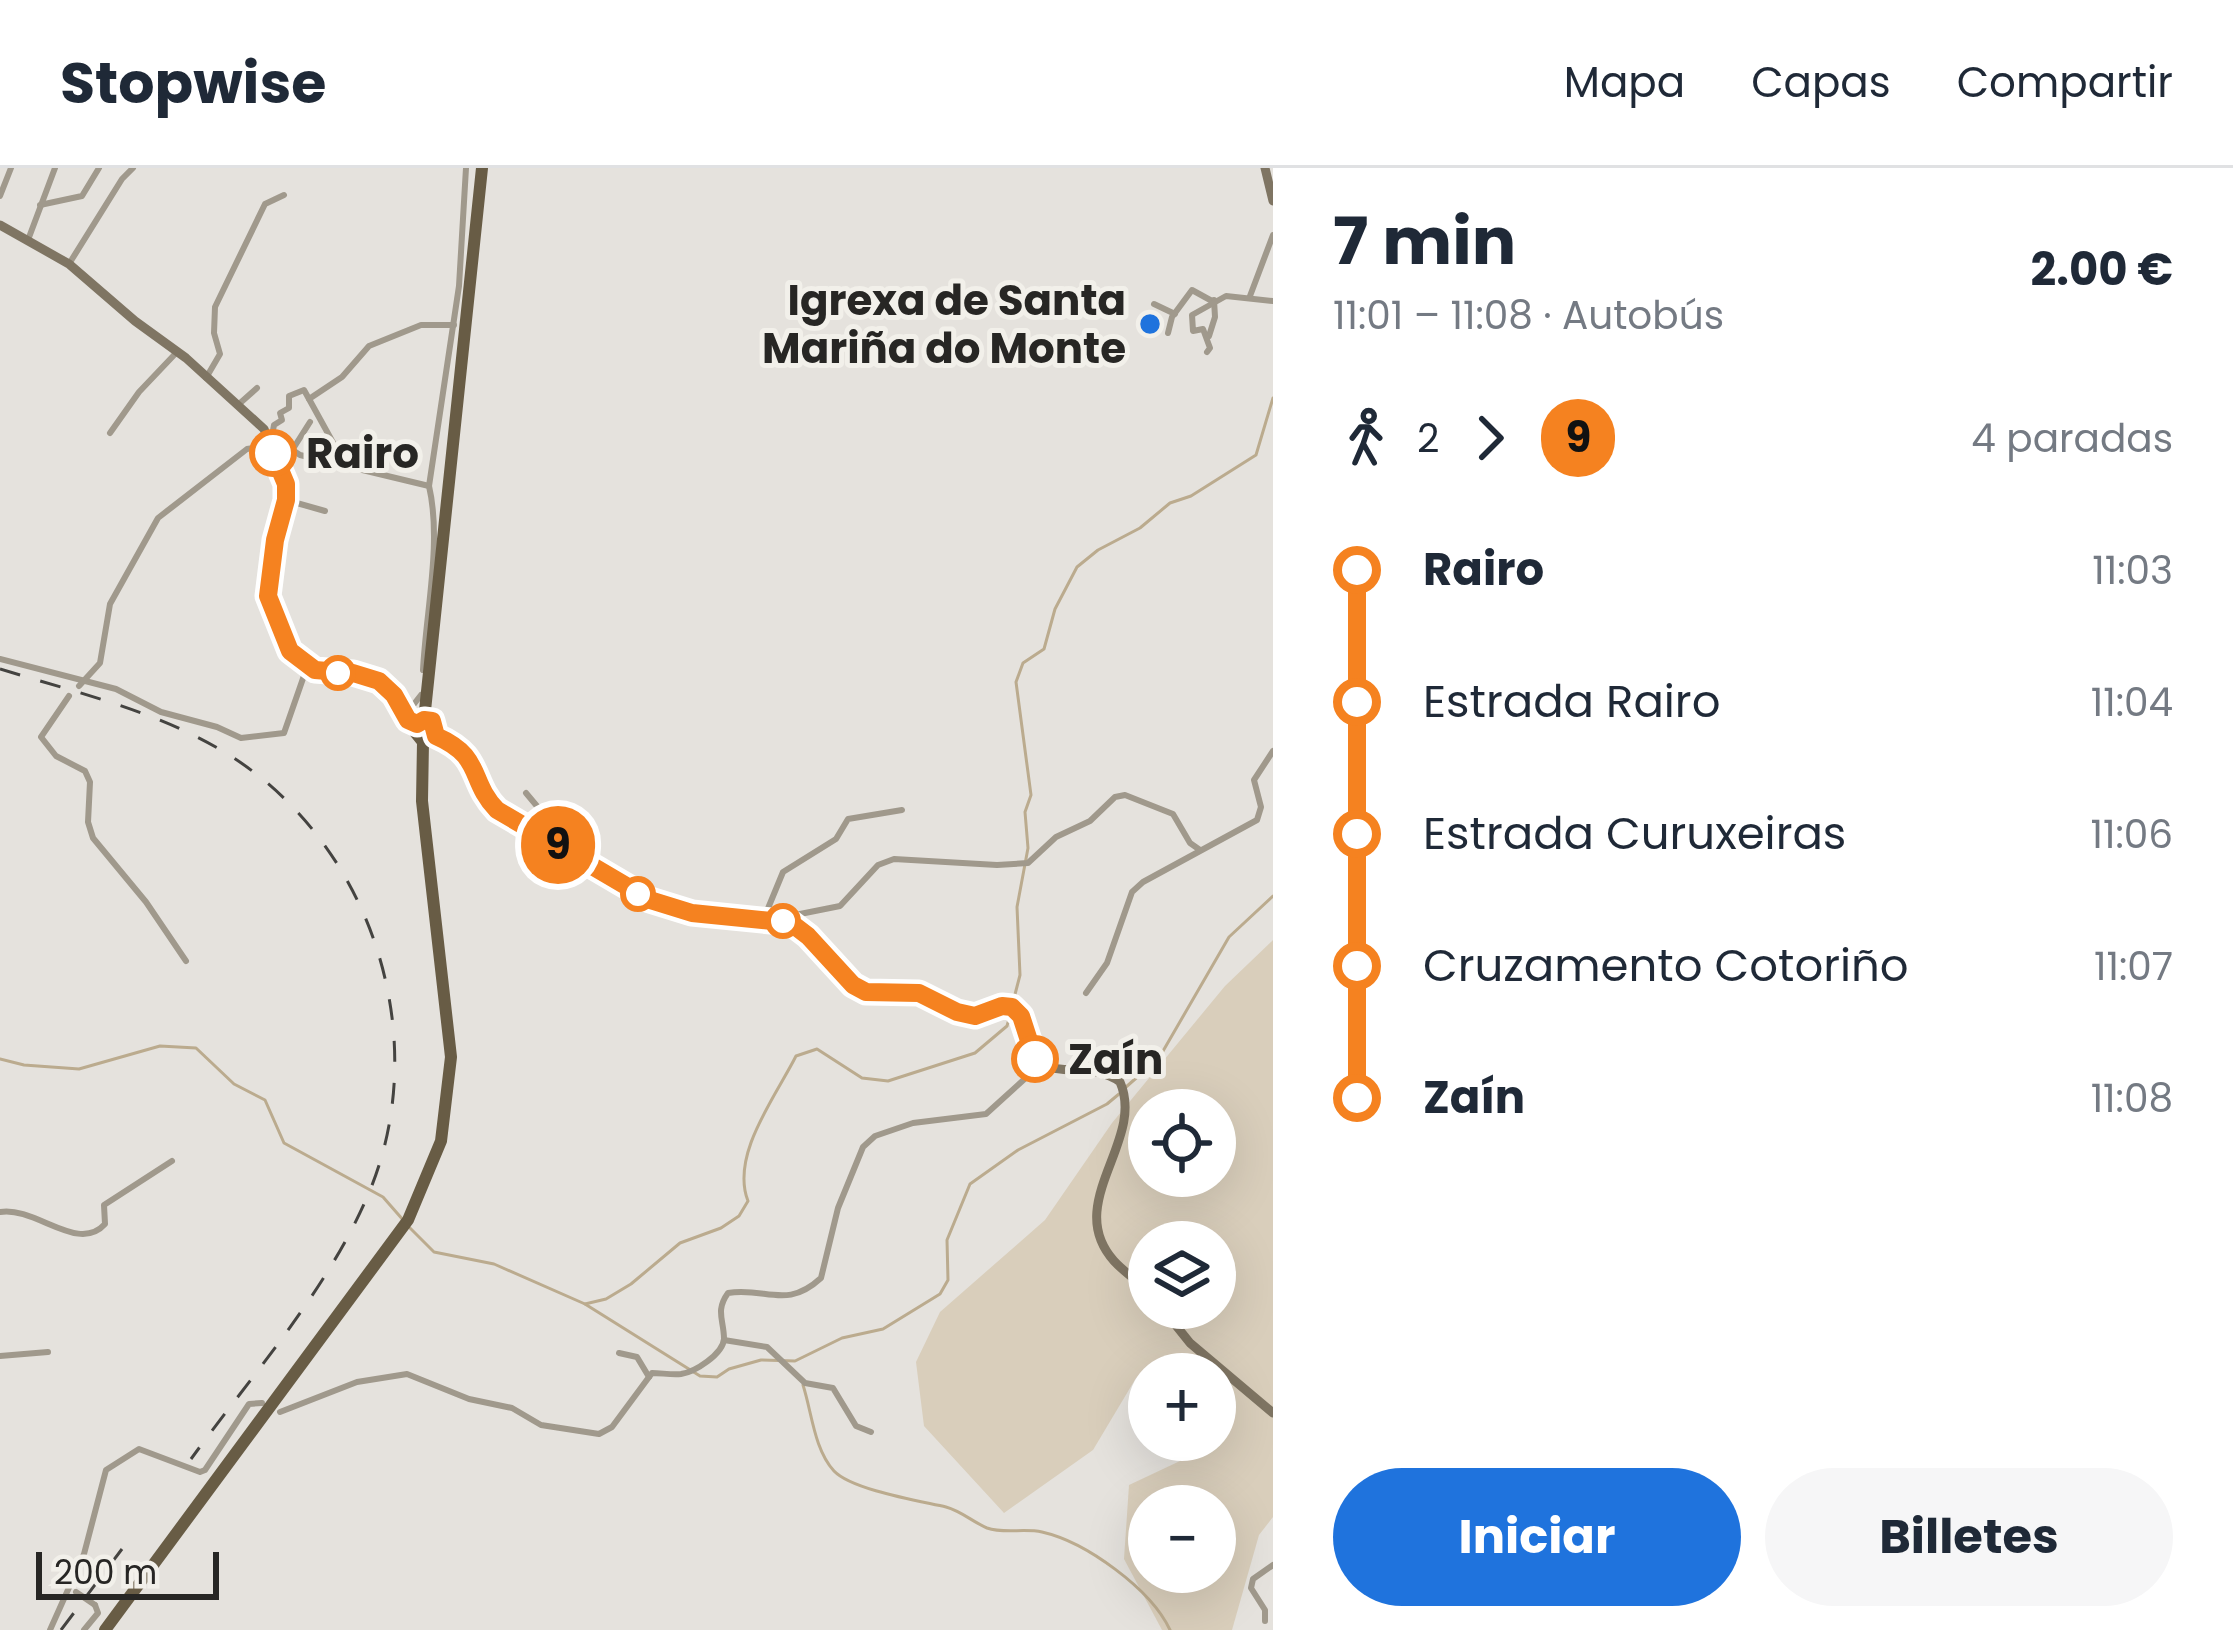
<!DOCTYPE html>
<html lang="es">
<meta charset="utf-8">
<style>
body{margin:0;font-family:Poppins,sans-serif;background:#f6f6f7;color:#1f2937;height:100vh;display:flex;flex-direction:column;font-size:45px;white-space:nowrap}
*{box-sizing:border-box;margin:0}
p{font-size:39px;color:#747a83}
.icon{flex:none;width:66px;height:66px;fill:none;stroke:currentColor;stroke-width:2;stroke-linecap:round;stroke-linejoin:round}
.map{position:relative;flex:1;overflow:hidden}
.details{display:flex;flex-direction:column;background:#fff;width:960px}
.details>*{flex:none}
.badge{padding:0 24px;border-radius:39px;font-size:42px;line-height:78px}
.tools{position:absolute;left:1128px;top:921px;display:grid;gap:24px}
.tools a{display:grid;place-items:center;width:108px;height:108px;border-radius:50%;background:#fff;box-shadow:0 12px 48px #0002;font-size:60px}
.scale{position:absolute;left:36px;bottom:30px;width:183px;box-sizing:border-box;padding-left:12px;border:6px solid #272624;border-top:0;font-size:33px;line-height:42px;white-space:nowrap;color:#272624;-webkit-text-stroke:9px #f2f0ea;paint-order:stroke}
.map>.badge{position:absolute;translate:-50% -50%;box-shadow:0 0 0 6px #fff}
.legs{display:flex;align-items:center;gap:18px;height:132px;padding:0 60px;font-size:39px}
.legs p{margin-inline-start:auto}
.headline{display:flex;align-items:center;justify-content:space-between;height:204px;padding:0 60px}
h1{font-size:66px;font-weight:700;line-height:90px}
.primary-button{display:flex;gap:24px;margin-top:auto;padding:24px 60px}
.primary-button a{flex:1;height:138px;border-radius:72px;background:#1f73dd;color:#fff;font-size:48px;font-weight:700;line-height:138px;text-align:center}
.primary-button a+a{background:#f6f6f7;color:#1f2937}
ul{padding:0 60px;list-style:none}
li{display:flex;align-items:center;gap:42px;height:132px;font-size:45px}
li i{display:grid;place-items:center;width:18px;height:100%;margin:0 15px;background:currentColor}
li i::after{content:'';width:30px;height:30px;margin:-15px;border:9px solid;border-radius:50%;background:#fff}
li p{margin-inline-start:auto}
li:first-child i{background:linear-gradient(#0000 50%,currentColor 0)}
li:last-child i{background:linear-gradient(currentColor 50%,#0000 0)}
header{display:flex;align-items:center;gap:72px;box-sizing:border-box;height:168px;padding:0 60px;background:#fff;border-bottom:3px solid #e0e1e3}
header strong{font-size:57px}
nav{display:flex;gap:66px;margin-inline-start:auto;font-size:42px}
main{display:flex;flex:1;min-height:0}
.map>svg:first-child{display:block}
.green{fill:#d9cebb;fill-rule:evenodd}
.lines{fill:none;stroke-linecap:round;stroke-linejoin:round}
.stream{stroke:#bbab8e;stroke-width:3}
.street{stroke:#a0998c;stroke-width:6}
.secondary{stroke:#7f7563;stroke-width:9}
.primary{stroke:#685c45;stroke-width:12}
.rail{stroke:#444340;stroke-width:3;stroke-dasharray:21 21;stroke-linecap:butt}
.street-bridge{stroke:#a0998c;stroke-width:6}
.line-1-casing{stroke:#fff;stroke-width:27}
.line-1{stroke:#f58220;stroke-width:18}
.poi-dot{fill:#1f73dd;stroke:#f2f0ea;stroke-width:4.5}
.stop-1-dot{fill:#fff;stroke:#f58220;stroke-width:6}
.labels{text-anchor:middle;stroke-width:10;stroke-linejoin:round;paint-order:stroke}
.poi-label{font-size:42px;font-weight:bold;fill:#272624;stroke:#f2f0ea;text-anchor:end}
.stop-label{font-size:42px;font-weight:bold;fill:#272624;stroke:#f2f0ea;text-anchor:start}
</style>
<header>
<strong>Stopwise</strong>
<nav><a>Mapa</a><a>Capas</a><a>Compartir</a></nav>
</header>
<main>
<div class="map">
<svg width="1273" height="1462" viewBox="0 0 1273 1462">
<rect width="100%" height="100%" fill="#e5e2dd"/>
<path class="green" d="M 1273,772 L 1273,1349 L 1259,1367 L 1232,1462 L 1162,1462 L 1124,1391 L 1129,1317 L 1180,1293 L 1181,1272 L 1215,1272 L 1215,1206 L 1183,1206 L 1183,1191 L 1136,1210 L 1093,1282 L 1004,1345 L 924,1258 L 916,1194 L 940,1144 L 1045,1052 L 1112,955 L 1225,818 ZM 1149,942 L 1215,942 L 1215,1008 L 1149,1008 ZM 1149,1074 L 1215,1074 L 1215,1140 L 1149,1140 ZM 1149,1338 L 1215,1338 L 1215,1404 L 1149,1404 Z"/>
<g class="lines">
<g class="stream">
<polyline points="1013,834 1020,807 1017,739 1028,680 1025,644 1031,627 1016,514 1023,495 1044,481 1055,441 1077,399 1098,382 1140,360 1170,335 1191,328 1256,287 1273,230"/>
<polyline points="0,891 24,897 79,901 160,878 196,880 234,916 265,932 284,975 383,1029 404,1053"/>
<polyline points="1126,919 1159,890 1229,769 1273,728"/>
<path d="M 410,1060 L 434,1084 L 494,1096 L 585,1136 L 606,1131 L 631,1116 L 680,1075 L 721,1060 L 739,1048 L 748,1033 C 730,987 776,928 796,888 L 817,881 L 862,910 L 888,913 L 975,885 L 1007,858 L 1011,844"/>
<polyline points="585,1136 700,1208 717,1209 729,1201 761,1192 795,1193 842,1170 883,1161 940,1126 948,1112 947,1072 970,1016 1018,982 1107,936 1119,926"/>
<path d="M 803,1217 C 812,1245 814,1281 834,1303 C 852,1322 920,1333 946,1339 C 961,1343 973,1354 987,1360 C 1004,1366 1024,1360 1042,1364 C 1086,1374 1151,1421 1170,1462"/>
</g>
<g class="street">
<polyline points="0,28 11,0"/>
<polyline points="40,37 82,28 99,0"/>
<polyline points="28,72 55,0"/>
<polyline points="69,96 122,11 133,0"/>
<polyline points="1250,128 1273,67"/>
<polyline points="1154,136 1175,146"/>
<polyline points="1168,165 1172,149 1192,122 1212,133"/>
<polyline points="1209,168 1215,149 1214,132"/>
<polyline points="1207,184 1210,180 1203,161 1193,163 1192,147 1226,128 1273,133"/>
<polyline points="206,210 220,186 214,165 215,139 265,36 284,27"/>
<polyline points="309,231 336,280 333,292"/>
<polyline points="239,236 257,220"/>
<polyline points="110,265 139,224 176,185"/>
<polyline points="270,267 300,287 429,318"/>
<polyline points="272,268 274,257 282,252 280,245 289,240 289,228 304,222 309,231 342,209 369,178 421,157 454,157"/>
<polyline points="284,310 291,284 310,254"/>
<polyline points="286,332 325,343"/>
<polyline points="0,491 116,521 161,544 217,559 241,570 284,565 307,499"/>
<path d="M 423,502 C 426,443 442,374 429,318 L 459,118 L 466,0"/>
<polyline points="79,518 100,495 110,436 158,350 247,281 270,277"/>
<polyline points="69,528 41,569 56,588 85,603 90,614 88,654 93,670 146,734 186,793"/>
<polyline points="402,541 414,536 421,527"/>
<polyline points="526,625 567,674 570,684"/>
<polyline points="764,750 783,704 836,671 848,651 902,642"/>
<polyline points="791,755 795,747 840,738 878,697 894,691 997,697 1028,695 1056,669 1090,653 1115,629 1125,627 1173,646 1190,675 1200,682"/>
<polyline points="1086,825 1107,795 1132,724 1143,714 1257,652 1261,639 1254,612 1273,583"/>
<path d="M 0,1044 C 36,1038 78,1086 105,1056 L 104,1037 L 172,993"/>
<polyline points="724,1172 767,1179 805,1215 833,1220 856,1258 871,1264"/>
<polyline points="619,1185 637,1189 649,1209"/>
<polyline points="0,1188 48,1184"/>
<path d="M 280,1244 L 357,1214 L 407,1206 L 469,1231 L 512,1240 L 541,1257 L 599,1266 L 612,1259 L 652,1205 C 661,1205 672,1207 681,1206 C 695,1204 723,1186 724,1171 C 724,1152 715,1143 728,1125 C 767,1119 786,1142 821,1110 L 838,1040 L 863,979 L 875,968 L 913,955 L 986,946 L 1040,897"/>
<polyline points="1265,1453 1265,1442 1251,1420 1253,1411 1273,1397"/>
<polyline points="50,1462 84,1386 106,1302 139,1281 200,1304 205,1302 249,1236 262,1235"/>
<polyline points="84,1462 98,1445 95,1437"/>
</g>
<g class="secondary">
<polyline points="1265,0 1273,33"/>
<polyline points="0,57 69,96 135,153 186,190 264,261 286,316 268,428 290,483 315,502 365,507 378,513 394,527 408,552 417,556"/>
<path d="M 436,568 C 484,589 468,612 497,642 L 650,732 L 692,745 L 791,755 L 809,768 L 853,817 L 866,824 L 919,825 L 957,845 L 975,848 L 1002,838 L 1012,839 C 1029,854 1025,879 1040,897 C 1068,907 1096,896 1120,914 C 1146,973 1062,1035 1114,1093 C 1124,1104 1138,1113 1149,1124"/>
<polyline points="1162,1140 1190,1175 1273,1245"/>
</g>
<g class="primary">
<polyline points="424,552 482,0"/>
<polyline points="423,574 434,571 437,564 432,553 424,552"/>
<polyline points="105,1462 408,1052 441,973 451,889 422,633 423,574 415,564 417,556 424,552"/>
</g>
<g class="rail">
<path d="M 0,501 C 75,524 153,542 221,582 C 370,670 436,868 368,1027 C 327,1123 252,1207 191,1291"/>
<polyline points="61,1462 122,1381"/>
</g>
<polyline class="street-bridge" points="76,1424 95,1437"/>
</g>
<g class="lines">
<g class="line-1-casing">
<path id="line-1" d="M 273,285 L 286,316 L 286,332 L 275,372 L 268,428 L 290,483 L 315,502 L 353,505 L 379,513 L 394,527 L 408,552 L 417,556 L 424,552 L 432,553 L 436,568 C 484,589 468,612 497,642 L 650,732 L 692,745 L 791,755 L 808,768 L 853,817 L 866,824 L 919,825 L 957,844 L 975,848 L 1002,838 L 1012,839 L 1021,848 L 1035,891"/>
</g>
<use href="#line-1" class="line-1"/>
</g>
<circle class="poi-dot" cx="1150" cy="156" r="12"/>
<g class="stop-1-dot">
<circle cx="273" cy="285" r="21"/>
<circle cx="338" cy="505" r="15"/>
<circle cx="638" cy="726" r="15"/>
<circle cx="783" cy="753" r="15"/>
<circle cx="1035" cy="891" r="21"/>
</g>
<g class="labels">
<g class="poi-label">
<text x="1126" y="147">Igrexa de Santa<tspan x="1126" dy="48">Mariña do Monte</tspan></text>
</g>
<g class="stop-label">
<text x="306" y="300">Rairo</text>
<text x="1068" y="906">Zaín</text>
</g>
</g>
</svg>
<div class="tools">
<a><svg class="icon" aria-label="locate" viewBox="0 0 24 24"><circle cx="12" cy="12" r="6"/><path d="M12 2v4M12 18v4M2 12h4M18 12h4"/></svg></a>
<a><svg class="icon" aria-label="layers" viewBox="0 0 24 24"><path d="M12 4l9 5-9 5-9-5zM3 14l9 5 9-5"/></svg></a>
<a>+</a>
<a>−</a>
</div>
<div class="scale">200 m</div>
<b class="badge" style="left:558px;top:677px;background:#f58220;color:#111">9</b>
</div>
<section class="details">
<div class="headline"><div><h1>7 min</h1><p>11:01 – 11:08 · Autobús</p></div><b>2.00 €</b></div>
<div class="legs"><svg class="icon" aria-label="walk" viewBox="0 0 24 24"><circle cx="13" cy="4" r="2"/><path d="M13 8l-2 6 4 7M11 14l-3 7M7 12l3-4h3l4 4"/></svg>2<svg class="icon" aria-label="forward" viewBox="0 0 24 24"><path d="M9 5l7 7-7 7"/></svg><b class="badge" style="background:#f58220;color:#111">9</b><p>4 paradas</p></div>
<ul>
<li><i style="color:#f58220"></i><b>Rairo</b><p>11:03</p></li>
<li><i style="color:#f58220"></i><span>Estrada Rairo</span><p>11:04</p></li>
<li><i style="color:#f58220"></i><span>Estrada Curuxeiras</span><p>11:06</p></li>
<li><i style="color:#f58220"></i><span>Cruzamento Cotoriño</span><p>11:07</p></li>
<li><i style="color:#f58220"></i><b>Zaín</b><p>11:08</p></li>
</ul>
<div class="primary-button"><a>Iniciar</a><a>Billetes</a></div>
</section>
</main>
